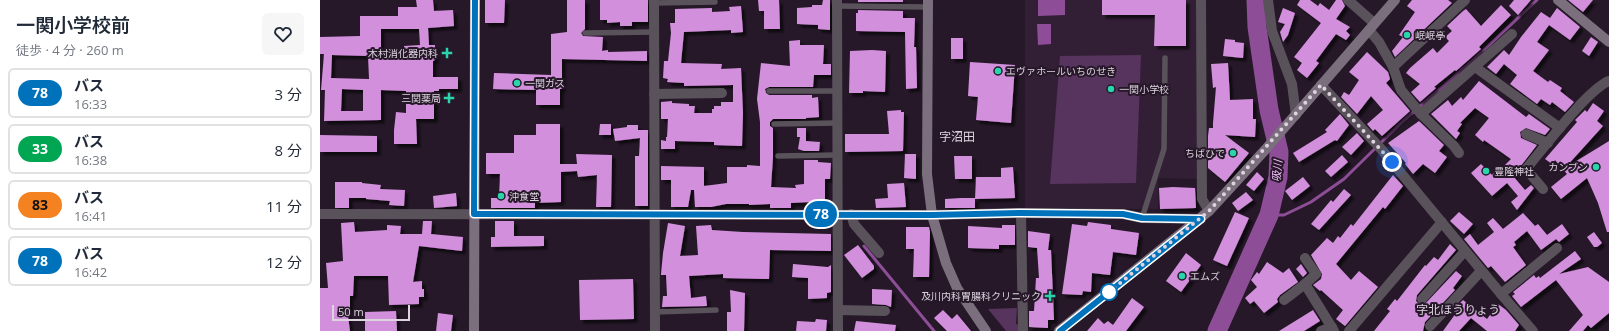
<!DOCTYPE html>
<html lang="ja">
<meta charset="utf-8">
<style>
body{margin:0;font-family:"Open Sans","Noto Sans JP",sans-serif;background:#f6f6f7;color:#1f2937;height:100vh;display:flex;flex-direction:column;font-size:15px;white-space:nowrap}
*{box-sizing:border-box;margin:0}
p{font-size:13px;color:#747a83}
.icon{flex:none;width:22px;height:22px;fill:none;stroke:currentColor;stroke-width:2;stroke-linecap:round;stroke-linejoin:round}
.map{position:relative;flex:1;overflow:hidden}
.details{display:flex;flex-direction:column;background:#fff;width:320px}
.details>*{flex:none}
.badge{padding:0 8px;border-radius:13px;font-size:14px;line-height:26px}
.scale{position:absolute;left:12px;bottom:10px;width:78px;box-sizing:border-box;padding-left:4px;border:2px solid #ded4df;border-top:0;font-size:11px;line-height:14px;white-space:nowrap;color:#ded4df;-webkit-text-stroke:3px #261829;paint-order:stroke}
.you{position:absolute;width:20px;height:20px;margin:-10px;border:3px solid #fff;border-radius:50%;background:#1a73e8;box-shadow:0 0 0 6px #1a73e833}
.map>.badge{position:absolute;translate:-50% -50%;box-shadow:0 0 0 2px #fff}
.round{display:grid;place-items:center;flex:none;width:42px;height:42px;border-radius:6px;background:#f6f6f7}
.headline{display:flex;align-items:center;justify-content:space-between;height:68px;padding:0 16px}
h1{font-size:19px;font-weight:600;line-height:30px}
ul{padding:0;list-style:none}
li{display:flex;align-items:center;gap:12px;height:50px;margin:0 8px 6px;padding:0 8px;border:2px solid #e0e1e3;border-radius:6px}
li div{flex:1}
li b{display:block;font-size:15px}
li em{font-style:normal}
li .badge{min-width:44px;font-weight:700;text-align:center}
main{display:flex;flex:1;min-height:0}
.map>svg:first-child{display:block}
.built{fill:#321f35}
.green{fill:#57345d}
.water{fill:#8d4e97}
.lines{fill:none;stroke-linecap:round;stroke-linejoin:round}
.stream{stroke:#8d4e97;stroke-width:3}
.river{stroke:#8d4e97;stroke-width:19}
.building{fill:#d28fdc;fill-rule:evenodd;filter:url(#shadow)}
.lane{stroke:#59525b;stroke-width:5.5}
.street{stroke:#59525b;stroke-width:10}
.secondary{stroke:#7b6f7d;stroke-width:10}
.line-casing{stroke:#fff;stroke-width:9}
.line{stroke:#0072bc;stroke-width:6}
.walk{stroke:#ded4df;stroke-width:4;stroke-dasharray:0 7.2}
.poi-dot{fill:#29d5ad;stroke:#261829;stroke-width:1.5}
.stop-dot{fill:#fff;stroke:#0072bc;stroke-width:2}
.labels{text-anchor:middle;stroke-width:4;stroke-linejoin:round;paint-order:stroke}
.poi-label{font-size:10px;fill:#ded4df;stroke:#261829;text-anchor:start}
.water-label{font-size:11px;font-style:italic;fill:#f0bef8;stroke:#261829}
.quarter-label{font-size:12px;fill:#ded4df;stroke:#261829}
</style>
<main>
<section class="details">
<div class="headline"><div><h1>一関小学校前</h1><p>徒歩 · 4 分 · 260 m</p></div><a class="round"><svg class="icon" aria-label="heart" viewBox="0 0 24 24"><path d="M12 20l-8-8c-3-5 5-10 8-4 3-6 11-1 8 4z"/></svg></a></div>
<ul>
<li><span class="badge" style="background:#0072bc;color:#fff">78</span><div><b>バス</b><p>16:33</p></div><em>3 分</em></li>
<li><span class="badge" style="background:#00a651;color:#fff">33</span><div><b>バス</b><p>16:38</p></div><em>8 分</em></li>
<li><span class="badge" style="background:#f58220;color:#111">83</span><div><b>バス</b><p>16:41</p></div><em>11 分</em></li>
<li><span class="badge" style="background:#0072bc;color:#fff">78</span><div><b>バス</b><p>16:42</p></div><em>12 分</em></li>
</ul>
</section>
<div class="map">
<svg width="1289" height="331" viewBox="0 0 1289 331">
<defs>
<filter id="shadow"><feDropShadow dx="3.5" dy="3.5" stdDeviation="1" flood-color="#0009"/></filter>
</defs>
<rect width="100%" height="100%" fill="#261829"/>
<polygon class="built" points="705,0 877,0 878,179 838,178 838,209 705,208"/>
<g class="green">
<polygon points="821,55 816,183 730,184 740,56"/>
<polygon points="697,308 696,324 700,325 701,331 686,331 668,309"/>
</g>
<g class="water">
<polygon points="718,0 745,0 745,15 718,16"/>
<polygon points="717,24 731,24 731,44 718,45"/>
</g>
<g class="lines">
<g class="stream">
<polyline points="949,215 964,215 991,202 1024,179 1083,121 1151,62 1217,0"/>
<polyline points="544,246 614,331"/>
</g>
<polyline class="river" points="897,331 949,215 958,177 959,152 949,110 937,27 936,0"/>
</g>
<g class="building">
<path d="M 96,0 L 113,0 L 114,11 L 133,10 L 134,26 L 108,28 L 109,45 L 115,45 L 115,60 L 113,61 L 113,77 L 138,77 L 138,89 L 119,89 L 119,91 L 114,91 L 114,119 L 96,119 L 97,144 L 74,144 L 74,130 L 76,112 L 86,113 L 86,91 L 61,90 L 61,120 L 4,121 L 5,90 L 1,90 L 4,54 L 0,54 L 0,37 L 40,36 L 40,16 L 78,16 L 78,7 L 97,7 ZM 61,29 L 99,29 L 100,45 L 84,46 L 84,51 L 61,50 ZM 12,55 L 48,56 L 49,79 L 11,78 ZM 22,89 L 43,90 L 43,111 L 21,111 Z"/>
<polygon points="165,0 185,0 184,23 165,23"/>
<polygon points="247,0 265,0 265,29 261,33 263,36 283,37 282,51 288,50 288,52 327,51 327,61 242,59 242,89 240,89 240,105 216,105 216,90 173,89 174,73 231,75 231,34 247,32"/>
<polygon points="280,0 328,0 328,22 312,22 312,26 300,26 300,22 287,23 287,20 280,20"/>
<polygon points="438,0 459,0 460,29 444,29 444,11 439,11"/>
<polygon points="503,0 510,0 510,30 498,29 498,25 477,24 477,8 492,7 492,5 502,5"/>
<rect x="538" y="0" width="45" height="2"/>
<polygon points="782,0 866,0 866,46 834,46 835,15 782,15"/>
<polygon points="980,0 990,0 998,6 1000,3 1009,10 1016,0 1022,0 1025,6 1016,19 1030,27 1026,31 1030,35 1026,40 1016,34 996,61 999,63 987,78 977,70 982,63 974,57 1001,23 977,5"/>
<polygon points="1092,0 1128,0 1132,3 1075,57 1072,51 1083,37 1079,35 1095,12 1087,6"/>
<polygon points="1194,0 1211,0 1198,15 1189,6"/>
<polygon points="1248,0 1273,0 1263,12"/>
<polygon points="1181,5 1191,15 1159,47 1161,49 1136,71 1135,70 1114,87 1116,88 1100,102 1091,92 1100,84 1086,73 1090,68 1113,48 1117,53 1129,41 1125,37 1132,31 1127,26 1143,11 1146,9 1161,26"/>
<polygon points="421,6 423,32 411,33 411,30 364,32 361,63 402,64 401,69 421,68 423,113 422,146 394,145 394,142 355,141 355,149 341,149 341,140 346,141 346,137 347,137 348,119 341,119 341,102 352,101 352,103 369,104 369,106 375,106 374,113 392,113 392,109 394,109 394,106 401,106 401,102 413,102 413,85 364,86 364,83 347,82 348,79 343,78 344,61 348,61 351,33 350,23 355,23 355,9 392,8 392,12 410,11 409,7"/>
<polygon points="963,8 975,13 968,35 963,42 960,32 965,24 958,22"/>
<polygon points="1237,8 1260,27 1250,40 1229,25 1217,42 1229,50 1213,71 1228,82 1230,80 1242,88 1240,91 1254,102 1245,112 1232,102 1230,105 1221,99 1217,104 1190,84 1197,75 1184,64 1176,74 1167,67 1184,50 1189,55 1201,37 1221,12 1230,18"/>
<polygon points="538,10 583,11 583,18 595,18 594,47 596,47 597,88 586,89 585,32 536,31 536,13 538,13"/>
<polygon points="1271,37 1278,42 1269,56 1262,51"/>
<rect x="631" y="38" width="12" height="21"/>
<polygon points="905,39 915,40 915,42 924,43 923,58 903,56"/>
<polygon points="480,40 480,45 504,45 503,64 511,64 511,75 494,75 493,87 449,87 445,89 446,93 449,95 492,95 492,98 498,97 499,117 486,118 486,119 453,119 450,122 450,126 453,128 453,157 451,187 476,188 475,185 484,184 484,160 498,160 498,162 511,163 510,179 505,179 505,205 491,205 491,202 471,203 471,208 450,208 450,204 429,205 429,204 406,204 391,207 375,207 374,190 371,190 368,207 351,207 351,180 341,180 341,166 384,167 384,186 407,183 407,167 427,167 427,165 440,166 440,122 437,99 441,63 470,66 469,41"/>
<polygon points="552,50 566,51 565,92 543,91 543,93 529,93 530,51"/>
<polygon points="1047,52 1068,72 1070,79 1066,83 1090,111 1062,136 1055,129 1053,131 1047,124 1063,110 1051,96 1037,114 1021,97 1024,92 1029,95 1039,80 1029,72"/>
<polygon points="650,62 695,65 691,123 656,120 658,97 648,96"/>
<polygon points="908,63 910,100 933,99 933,119 936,119 935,137 905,135 929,153 905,182 888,168 888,161 896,151 888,151 888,136 889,128 893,128 893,123 896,87 893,88 891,64"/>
<polygon points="1159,81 1206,117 1209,114 1230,129 1225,135 1206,128 1200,132 1201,138 1217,145 1193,176 1205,190 1211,185 1214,188 1197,210 1191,202 1198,196 1187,183 1172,196 1151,173 1161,164 1172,175 1174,173 1175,175 1191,159 1164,140 1163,142 1155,135 1169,118 1155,108 1140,123 1142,124 1137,131 1140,133 1136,139 1111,114 1128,100 1132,106 1141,97 1143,100"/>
<polygon points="1273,103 1284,111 1277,121 1283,126 1245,168 1289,141 1289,232 1287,232 1278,203 1267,178 1241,199 1231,187 1247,174 1235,160 1232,164 1225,159 1257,122 1255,120 1265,110 1267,112"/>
<polygon points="581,110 581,112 584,112 583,151 525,152 525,134 569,134 567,111"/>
<polygon points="1020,114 1029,125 1017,141 1015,140 979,162 973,153 1007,132 1005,130"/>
<polygon points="1099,121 1124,145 1119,151 1127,157 1115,173 1103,164 1093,174 1085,164 1086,163 1068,143"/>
<polygon points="216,124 240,124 240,164 257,164 256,154 292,155 291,207 276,207 277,175 258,177 257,171 241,172 241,202 215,203 215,208 171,208 171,198 179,198 180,174 166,174 166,153 194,153 194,135 216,135"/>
<polygon points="280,124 291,124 291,135 279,135"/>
<polygon points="307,125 318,125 318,130 328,130 328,206 315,206 315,156 319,156 320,138 295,141 293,129 307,127"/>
<polygon points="477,128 486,128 486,141 500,142 499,151 484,151 478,149 480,137 477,137"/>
<polygon points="1037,133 1044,141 1031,155 1022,147"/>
<polygon points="0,135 57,136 57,152 0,152"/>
<polygon points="585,154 596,154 596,179 584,178"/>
<polygon points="1022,155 1028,162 1011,177 1005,171"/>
<polygon points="634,156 652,156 652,179 635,179"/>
<polygon points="693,167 695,198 655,199 656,177 681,177 681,168"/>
<polygon points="937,172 944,179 934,191 926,185"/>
<polygon points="1073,175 1083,186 1065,209 1063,207 1016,264 1031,280 1039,271 1058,287 1025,326 1016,319 1023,310 1001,290 1000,291 993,285 1001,279 1002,274 991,255 1007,238 1013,243 1018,236 1020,238 1031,224 1033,226"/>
<polygon points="983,177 990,186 972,200 965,191"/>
<polygon points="15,182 42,182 42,183 61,185 60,189 85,190 84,206 69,205 70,201 46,199 46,198 29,198 29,208 15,208"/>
<polygon points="584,183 586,207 556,208 555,199 568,198 567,184"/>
<polygon points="853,187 875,188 876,208 840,209 839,188"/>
<polygon points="1024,189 1031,195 999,230 991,224 1011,200 1013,202"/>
<polygon points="926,192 933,200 918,211 912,203"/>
<polygon points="136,193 137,206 114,208 113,196"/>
<polygon points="641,198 655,198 655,208 625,208 625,199"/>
<polygon points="915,212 929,218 907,266 893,260"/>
<polygon points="1139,212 1153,224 1144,234 1130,221"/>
<polygon points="1203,213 1215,226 1218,224 1227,235 1242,224 1249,234 1239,242 1236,239 1221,250 1207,231 1194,242 1196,245 1193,247 1206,265 1185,282 1171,266 1168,268 1144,239 1150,234 1158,245 1174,232 1167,223 1173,218 1183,229"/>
<polygon points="103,221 112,221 111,234 143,237 142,251 99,246 93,282 102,281 102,289 104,289 104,297 99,297 99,304 69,305 68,276 34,276 33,296 30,296 30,309 27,309 30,331 0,331 0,288 8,288 6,263 23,261 21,223 34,222 35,232 67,230 67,225 81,226 80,234 102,234"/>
<polygon points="175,221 194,221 194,236 224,236 224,246 171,247 171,237 175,237"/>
<polygon points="768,222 791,225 791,229 819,233 816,255 793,252 790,275 772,273 771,292 763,291 762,295 742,294 752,224 767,226"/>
<polygon points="348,223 365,226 360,256 378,255 376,226 391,225 392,230 423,232 511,234 511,251 450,250 449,279 403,278 403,274 369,276 371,298 386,296 387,306 342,307 343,296 347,296 346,275 341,275 341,274 343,253"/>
<polygon points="682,225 695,225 695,245 679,245 679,249 648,248 648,226 682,228"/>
<polygon points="586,227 609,227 610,232 609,277 593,277 594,249 586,249"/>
<polygon points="708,231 730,234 728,250 731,250 734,320 728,320 728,328 709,327 709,311 714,311 716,278 719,278 717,248 708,247"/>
<polygon points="1274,232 1282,243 1277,247 1274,247 1267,237"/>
<polygon points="1130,244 1136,250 1097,295 1096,301 1100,305 1104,305 1136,271 1142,276 1133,288 1135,290 1105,322 1103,331 1054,331 1070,311 1067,309 1075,299 1077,301 1105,265 1106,266 1114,257 1118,260"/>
<polygon points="538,245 554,266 554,269 542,278 524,255"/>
<polygon points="1255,251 1261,259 1239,274 1268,267 1289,282 1289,313 1271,328 1268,325 1263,331 1249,331 1263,315 1236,280 1201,307 1192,296 1195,294 1193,292 1214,275 1216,278 1219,276 1220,278"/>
<polygon points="866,253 881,265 861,292 846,281"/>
<polygon points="947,262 963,273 969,268 978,282 960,295 957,299 958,302 944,313 934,301 930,304 925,298 937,287 931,280 937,272 939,274"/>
<polygon points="473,264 508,267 511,265 511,292 507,293 507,298 488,299 488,278 472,277"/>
<polygon points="981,264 987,273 983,277 976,269"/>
<polygon points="313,279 314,319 260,320 259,280"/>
<polygon points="552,289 572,290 571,307 566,305 552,304"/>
<polygon points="410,290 425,293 424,331 407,331 407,312 411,312"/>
<polygon points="812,298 824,307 806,331 767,331 778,318 784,324 788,321 793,325"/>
<polygon points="1143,300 1167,319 1178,304 1186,310 1199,325 1195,331 1167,331 1151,318 1139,331 1123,331 1136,313 1133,310"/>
<polygon points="623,310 632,319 637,314 651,331 627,331 614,318"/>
<polygon points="993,310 1000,321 984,331 959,331"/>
<polygon points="76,311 77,331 45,331 45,312"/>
<polygon points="118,313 133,315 131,331 116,331"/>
<polygon points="496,319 507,320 506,331 476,331 477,321 495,322"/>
<polygon points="536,321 576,325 575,331 534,331"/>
</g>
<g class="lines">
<g class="lane">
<polyline points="334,3 395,2"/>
<polyline points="517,6 608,7"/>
<polyline points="265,33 334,32"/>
<polyline points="449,91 517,91"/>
<polyline points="454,124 517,123"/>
<polyline points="458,156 517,155"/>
<polyline points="822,218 844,149 845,58"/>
<polyline points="334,312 396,310"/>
</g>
<g class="street">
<polyline points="334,0 335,331"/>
<polyline points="517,0 518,331"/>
<polyline points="881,0 882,199 889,211"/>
<polyline points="948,0 952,31 972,84 976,115"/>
<polyline points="1028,0 1054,23"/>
<polyline points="1049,30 1059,42 1073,67 1081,90 1101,114 1134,146 1139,153"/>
<polyline points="1073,67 1145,0"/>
<polyline points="1155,67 1240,128"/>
<polyline points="1001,85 1062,150 1181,294 1213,331"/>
<polyline points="334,94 402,93"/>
<polyline points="1101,114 1192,34"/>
<polyline points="1206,134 1228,143"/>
<path d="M 1223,189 L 1206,169 C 1223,149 1267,90 1289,81"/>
<polyline points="701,213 703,331"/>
<polyline points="0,214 612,215 701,213 803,214 822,218 881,219"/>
<polyline points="531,214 534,224 559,253"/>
<polyline points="985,258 996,274 985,284 1014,331"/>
<polyline points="1181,294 1237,248"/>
<polyline points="1102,299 1145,251"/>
<polyline points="964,300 985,284"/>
<polyline points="518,310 565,311"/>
<polyline points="1110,326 1161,271"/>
<polyline points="1001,331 1012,327"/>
<polyline points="1029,331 1122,222"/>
</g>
<g class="secondary">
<polyline points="608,0 607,174 612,215 626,263 637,288 666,331"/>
<polyline points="1238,0 1289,42"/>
<polyline points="154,331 155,0"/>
<polyline points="739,331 889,211 945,150 1075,0"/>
</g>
</g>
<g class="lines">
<g class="line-casing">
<polyline id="line" points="155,0 154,214 612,215 701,213 803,214 822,218 881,219 740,331"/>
</g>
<use href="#line" class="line"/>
<polyline class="walk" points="789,292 889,211 1001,85 1072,162"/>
</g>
<g class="poi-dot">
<circle cx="1087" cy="35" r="4"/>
<path d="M125 47h4v4h4v4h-4v4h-4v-4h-4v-4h4z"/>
<circle cx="678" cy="71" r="4"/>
<circle cx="197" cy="83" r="4"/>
<circle cx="791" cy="89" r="4"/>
<path d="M127 92h4v4h4v4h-4v4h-4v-4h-4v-4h4z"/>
<circle cx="913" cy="153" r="4"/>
<circle cx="1276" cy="167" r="4"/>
<circle cx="1166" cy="171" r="4"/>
<circle cx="181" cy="196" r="4"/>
<circle cx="862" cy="276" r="4"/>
<path d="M728 290h4v4h4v4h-4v4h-4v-4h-4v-4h4z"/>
</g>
<circle class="stop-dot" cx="789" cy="292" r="8"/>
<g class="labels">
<g class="poi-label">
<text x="1095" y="39">岷岷亭</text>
<text x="118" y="57" text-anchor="end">木村消化器内科</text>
<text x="686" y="75">エヴァホールいちのせき</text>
<text x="205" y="87">一関ガス</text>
<text x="799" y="93">一関小学校</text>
<text x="121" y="102" text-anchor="end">三関薬局</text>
<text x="905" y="157" text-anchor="end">ちばひで</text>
<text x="1268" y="171" text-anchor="end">カンブン</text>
<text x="1174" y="175">豊隆神社</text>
<text x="189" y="200">沖食堂</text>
<text x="870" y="280">エムズ</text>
<text x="721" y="300" text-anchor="end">及川内科胃腸科クリニック</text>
</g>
<g class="water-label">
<text transform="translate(957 171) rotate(-85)" y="4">吸川</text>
</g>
<g class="quarter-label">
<text x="637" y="141">字沼田</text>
<text x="1138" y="314">字北ほうりょう</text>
</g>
</g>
</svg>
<div class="scale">50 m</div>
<div class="you" style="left:1072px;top:162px"></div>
<b class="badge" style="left:501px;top:214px;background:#0072bc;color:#fff">78</b>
</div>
</main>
